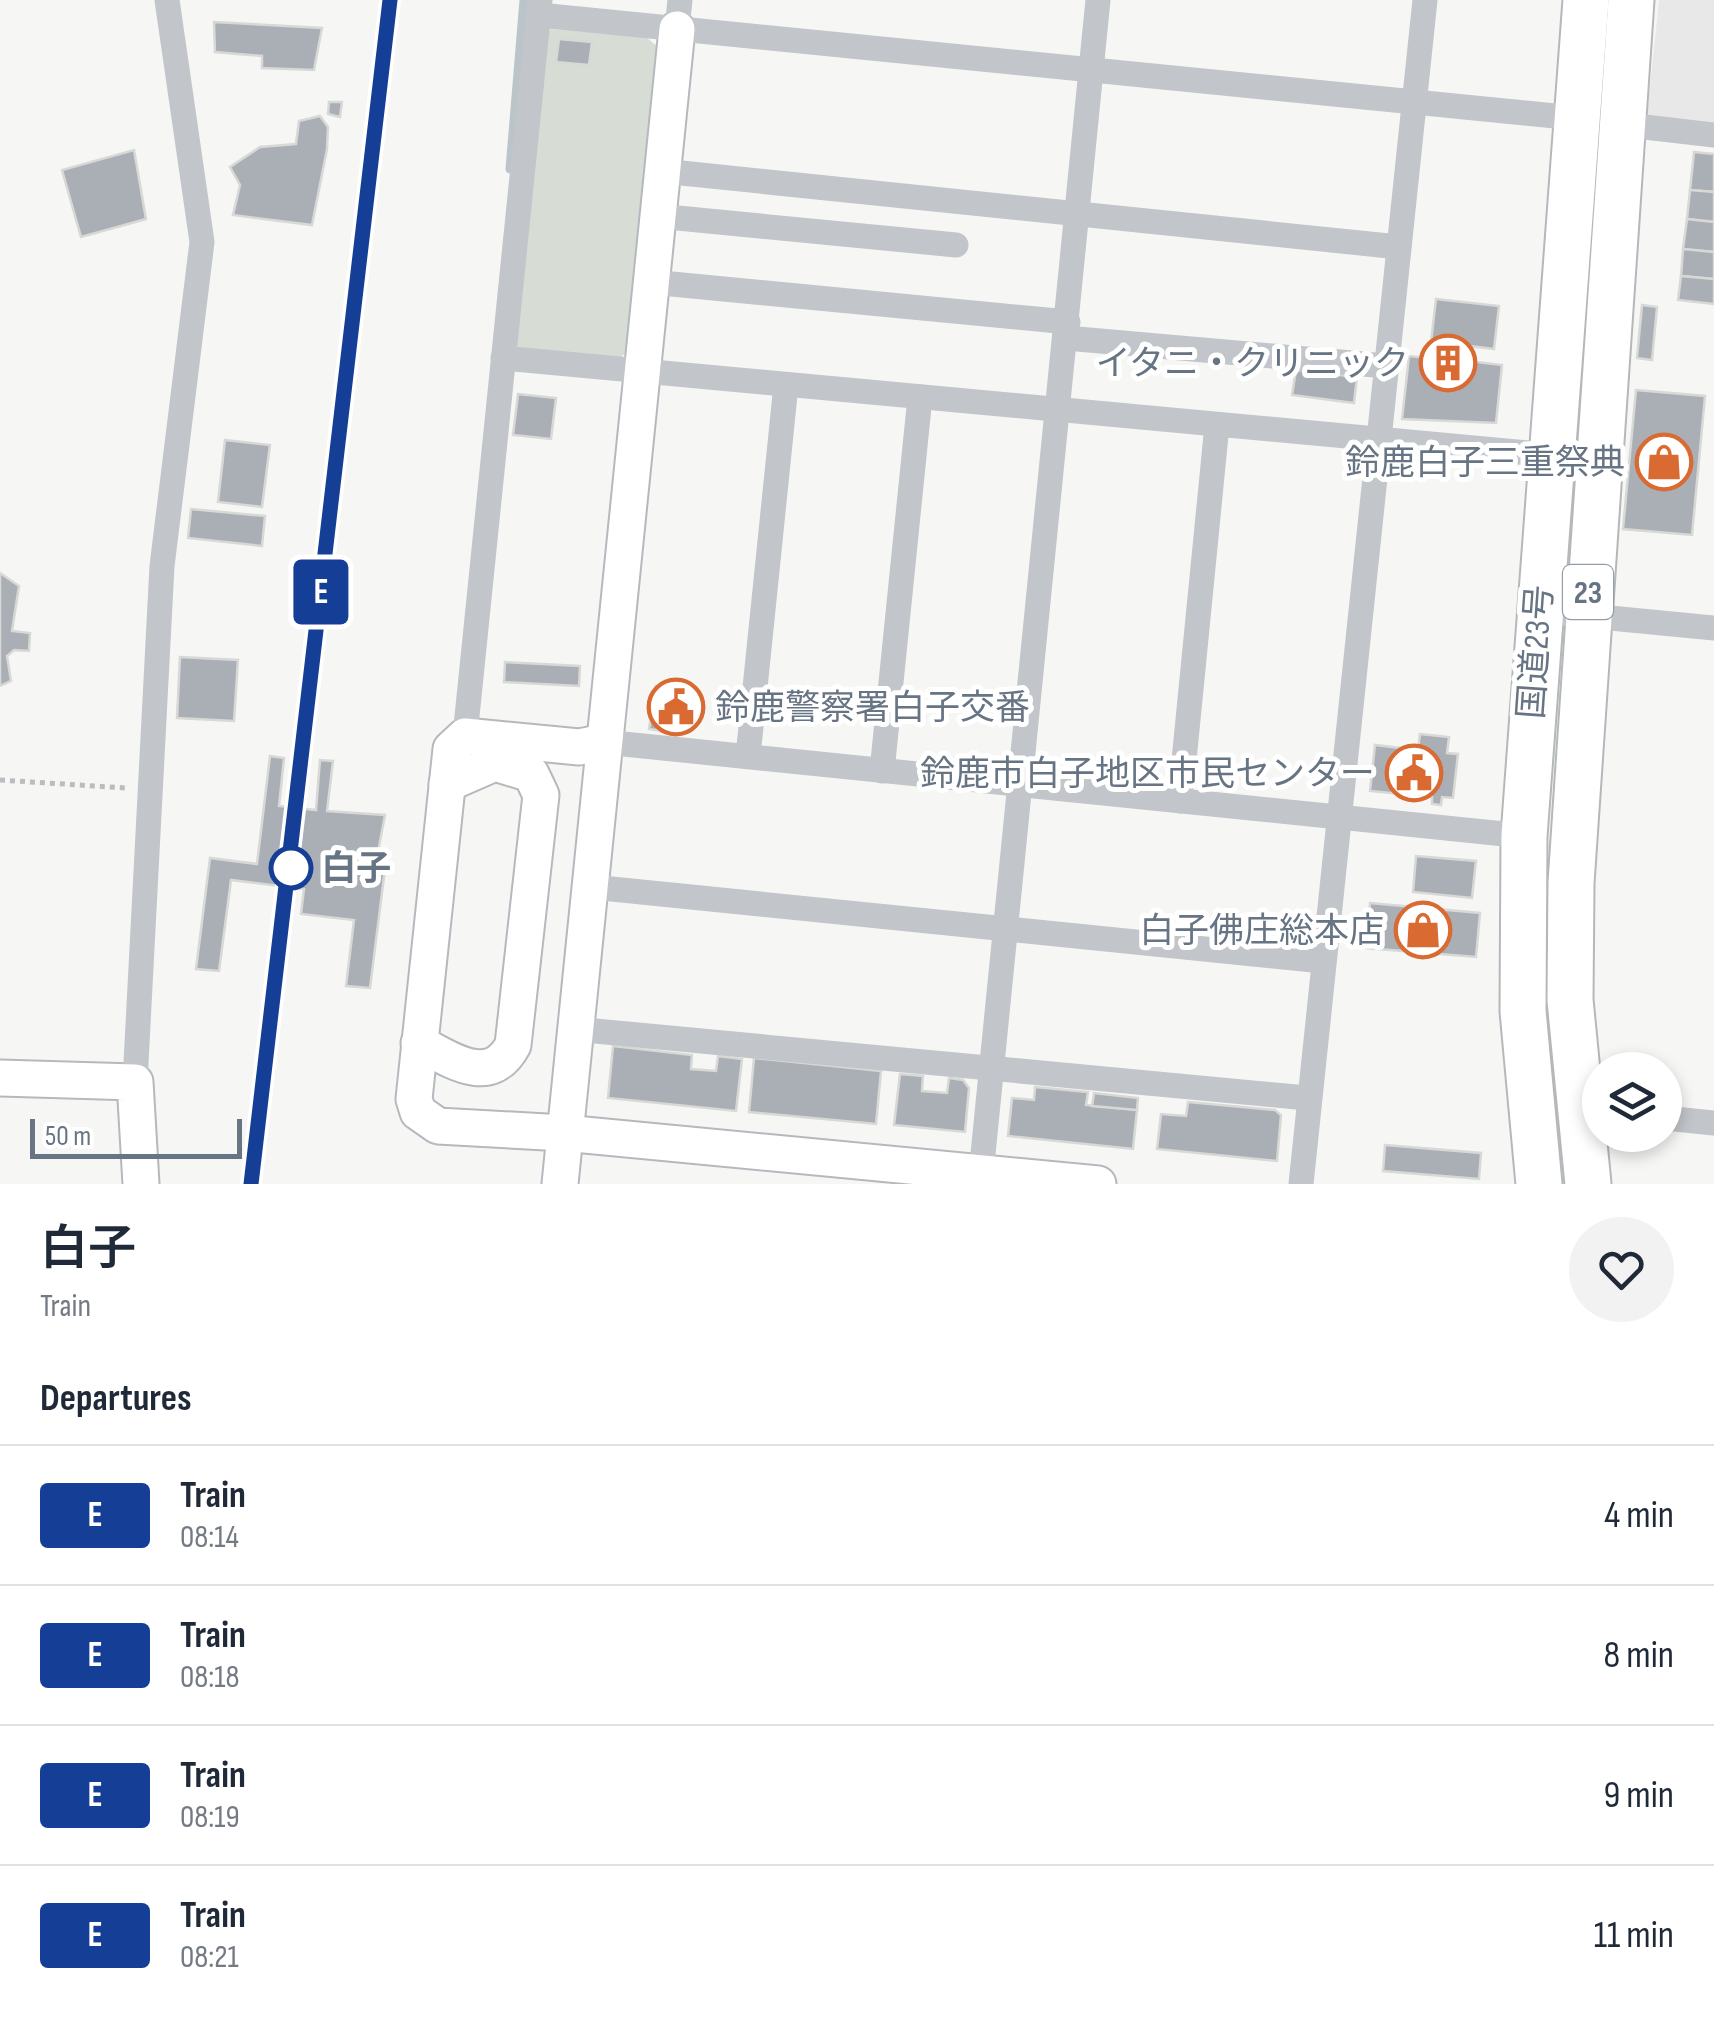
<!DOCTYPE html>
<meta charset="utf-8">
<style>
body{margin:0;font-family:"Sofia Sans Condensed","Noto Sans JP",sans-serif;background:#f2f2f3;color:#1f2937;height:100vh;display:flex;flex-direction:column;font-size:38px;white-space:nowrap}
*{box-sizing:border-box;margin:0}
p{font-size:32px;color:#747a83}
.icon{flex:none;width:55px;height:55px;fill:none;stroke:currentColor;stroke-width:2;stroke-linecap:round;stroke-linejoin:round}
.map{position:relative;height:1184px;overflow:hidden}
.sheet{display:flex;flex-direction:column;background:#fff;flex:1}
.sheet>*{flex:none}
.badge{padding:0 20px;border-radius:8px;font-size:35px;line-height:65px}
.fabs{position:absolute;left:1582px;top:1052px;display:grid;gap:20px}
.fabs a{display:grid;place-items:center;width:100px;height:100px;border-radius:50%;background:#fff;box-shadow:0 5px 15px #0003;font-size:50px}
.scale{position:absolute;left:30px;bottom:25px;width:212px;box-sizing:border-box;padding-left:10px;border:5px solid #677483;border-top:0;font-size:28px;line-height:35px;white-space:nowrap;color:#677483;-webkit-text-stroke:8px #fff;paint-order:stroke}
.map>.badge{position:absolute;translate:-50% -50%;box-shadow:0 0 0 5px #fff}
h2{padding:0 40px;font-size:38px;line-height:90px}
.round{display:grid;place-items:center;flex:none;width:105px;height:105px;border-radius:52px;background:#f2f2f3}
.summary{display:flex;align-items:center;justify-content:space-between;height:170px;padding:0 40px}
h1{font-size:48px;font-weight:600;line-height:75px}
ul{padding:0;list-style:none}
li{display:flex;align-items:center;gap:30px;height:140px;padding:0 40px;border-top:2px solid #e0e1e3}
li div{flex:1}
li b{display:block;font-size:38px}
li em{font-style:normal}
li .badge{min-width:110px;font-weight:700;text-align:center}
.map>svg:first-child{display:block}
.built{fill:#e7e8e7}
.green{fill:#d7ddd5}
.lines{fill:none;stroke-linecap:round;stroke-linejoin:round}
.stream{stroke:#bac4c9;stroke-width:9}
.building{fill:#a9afb5;stroke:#d8d8d6;stroke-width:2.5}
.secondary-casing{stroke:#b5b9bd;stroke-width:39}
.highway-casing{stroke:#b5b8bb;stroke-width:49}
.path{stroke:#babcbf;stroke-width:5;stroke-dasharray:5 5;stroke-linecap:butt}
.street{stroke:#c2c5c9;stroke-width:25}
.secondary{stroke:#fff;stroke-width:35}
.highway{stroke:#fff;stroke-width:45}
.rail-casing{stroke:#a3a8ae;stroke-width:11}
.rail{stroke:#fff;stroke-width:8;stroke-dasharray:22;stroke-linecap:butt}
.line-casing{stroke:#fff;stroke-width:22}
.line{stroke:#153f97;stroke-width:15}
.stop-dot{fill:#fff;stroke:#153f97;stroke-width:5}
.labels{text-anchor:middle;stroke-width:10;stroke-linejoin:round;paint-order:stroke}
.shield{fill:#fff;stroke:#959ea8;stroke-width:2.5}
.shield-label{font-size:32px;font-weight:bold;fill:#677483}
.poi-label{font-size:35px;fill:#677483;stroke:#fff;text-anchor:end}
.street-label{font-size:35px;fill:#677483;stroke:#fff}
.stop-label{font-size:35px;font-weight:bold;fill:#677483;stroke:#fff;text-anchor:start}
</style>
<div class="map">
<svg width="1714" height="1184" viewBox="0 0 1714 1184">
<rect width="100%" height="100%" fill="#f6f7f4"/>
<polygon class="built" points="1659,0 1714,0 1714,123 1647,116"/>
<polygon class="green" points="550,29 646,37 659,48 627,352 613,363 521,353 513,341 540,43"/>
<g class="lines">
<polyline class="stream" points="510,169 524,0"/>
</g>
<g class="building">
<polygon points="214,22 322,28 314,70 262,68 262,56 215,52"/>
<polygon points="559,39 592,42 589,65 556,62"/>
<polygon points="329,102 342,102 340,117 328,114"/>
<polygon points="320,116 328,127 327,149 312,225 233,215 240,185 230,167 260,147 296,144 299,121"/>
<polygon points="134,150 146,219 81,237 62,170"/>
<polygon points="1694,152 1714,154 1714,192 1690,190"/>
<polygon points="1690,190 1714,192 1714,222 1687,219"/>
<polygon points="1687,219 1714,222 1714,252 1683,249"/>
<polygon points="1683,249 1714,252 1714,279 1681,276"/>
<polygon points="1681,276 1714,279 1714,304 1678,300"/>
<polygon points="1436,299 1499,306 1494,349 1469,346 1468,361 1502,365 1496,423 1402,419 1409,356 1458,361 1460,345 1431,342"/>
<polygon points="1642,305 1657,307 1652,360 1637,358"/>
<polygon points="1296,370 1357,377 1354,403 1292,395"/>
<polygon points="1636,390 1705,396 1692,535 1623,529"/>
<polygon points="518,394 556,398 551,439 513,435"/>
<polygon points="225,440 270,445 262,507 218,502"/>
<polygon points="191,509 265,516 262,546 188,538"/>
<polygon points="0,573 19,586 12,631 30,633 29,651 14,650 7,656 11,681 0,686"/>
<polygon points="180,657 238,660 234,721 177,718"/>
<polygon points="505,662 580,666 579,686 504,682"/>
<polygon points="656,686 699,692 693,729 678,726 677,733 649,729"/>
<polygon points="1420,734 1449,737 1447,753 1458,754 1453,798 1442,797 1441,805 1432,804 1432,797 1370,791 1375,745 1418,750"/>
<polygon points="270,756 284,758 279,806 316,810 320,760 333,761 327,811 385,815 375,868 385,869 370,988 346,986 354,920 301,914 304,889 231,880 219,971 196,969 210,858 257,864"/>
<polygon points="1416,856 1476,861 1472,898 1413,892"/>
<polygon points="1370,903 1480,913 1476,957 1366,948"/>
<polygon points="613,1046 692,1055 691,1069 716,1071 718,1056 742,1059 736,1111 608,1098"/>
<polygon points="754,1058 881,1071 876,1124 749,1112"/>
<polygon points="900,1074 923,1076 922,1091 947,1093 949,1078 963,1080 969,1088 965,1132 894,1125"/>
<polygon points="1035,1087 1088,1092 1086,1105 1137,1110 1133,1149 1008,1136 1012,1098 1034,1100"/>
<polygon points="1094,1093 1138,1098 1137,1110 1092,1106"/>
<polygon points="1188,1102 1275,1110 1281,1115 1277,1161 1157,1149 1161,1114 1186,1116"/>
<polygon points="1385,1145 1481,1153 1479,1179 1383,1171"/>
</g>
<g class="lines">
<g class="secondary-casing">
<g id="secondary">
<polyline points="604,742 579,747 465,736 451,749 414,1099 418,1112 438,1126 564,1133 1098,1184"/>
<path d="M 419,1043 C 451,1060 490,1088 513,1045 L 541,795 L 531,774 L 495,763 L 447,784"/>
<polyline points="0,1078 135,1082 141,1184"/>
<polyline points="560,1184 677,29"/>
</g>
</g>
<g class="highway-casing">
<g id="highway">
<polyline points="1539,1184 1523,1011 1524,836 1586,0"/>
<polyline points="1588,1184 1570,1000 1571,883 1631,0"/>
</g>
</g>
<polyline class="path" points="0,780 126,788"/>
<g class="street">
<polyline points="539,15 1575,118"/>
<polyline points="677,29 680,0"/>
<polyline points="1619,124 1714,135"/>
<polyline points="662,171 1399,247"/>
<polyline points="657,216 956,245"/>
<polyline points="651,282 1068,322"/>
<polyline points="1066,338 1386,366"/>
<polyline points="503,358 1550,455"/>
<polyline points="1538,611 1714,628"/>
<polyline points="465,736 540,0"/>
<polyline points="604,742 1524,836"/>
<polyline points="748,756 786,385"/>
<polyline points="882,771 920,397"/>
<polyline points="1180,801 1217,425"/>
<polyline points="592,887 1323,961"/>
<polyline points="574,1029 1307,1098"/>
<polyline points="135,1082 162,566 202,242 167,0"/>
<polyline points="1665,1118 1714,1123"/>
<polyline points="980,1184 1098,0"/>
<polyline points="1301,1184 1425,0"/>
</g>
<use href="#secondary" class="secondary"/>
<use href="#highway" class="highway"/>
<g class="rail-casing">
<polyline id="rail" points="251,1184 390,0"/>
</g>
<use href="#rail" class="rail"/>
</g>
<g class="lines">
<g class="line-casing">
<polyline id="line" points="251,1184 390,0"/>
</g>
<use href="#line" class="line"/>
</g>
<defs>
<g id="building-ring" transform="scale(2.875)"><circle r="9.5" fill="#fff" stroke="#d96b32" stroke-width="1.5"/><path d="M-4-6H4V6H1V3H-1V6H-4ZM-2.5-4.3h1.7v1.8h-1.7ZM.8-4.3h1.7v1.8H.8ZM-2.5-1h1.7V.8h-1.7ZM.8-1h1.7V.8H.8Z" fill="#d96b32"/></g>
<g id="shop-ring" transform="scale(2.875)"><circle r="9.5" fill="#fff" stroke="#d96b32" stroke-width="1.5"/><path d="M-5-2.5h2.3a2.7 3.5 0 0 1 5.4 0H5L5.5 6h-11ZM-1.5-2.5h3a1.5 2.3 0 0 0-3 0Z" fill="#d96b32"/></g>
<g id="civic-ring" transform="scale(2.875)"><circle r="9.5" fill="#fff" stroke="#d96b32" stroke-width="1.5"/><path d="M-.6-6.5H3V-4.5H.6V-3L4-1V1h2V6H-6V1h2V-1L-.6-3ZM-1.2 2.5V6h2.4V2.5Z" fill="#d96b32"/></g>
</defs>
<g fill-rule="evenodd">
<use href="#building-ring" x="1448" y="363"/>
<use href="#shop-ring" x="1664" y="462"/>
<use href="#civic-ring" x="676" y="707"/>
<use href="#civic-ring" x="1414" y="773"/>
<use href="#shop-ring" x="1423" y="930"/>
</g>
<circle class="stop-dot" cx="291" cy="868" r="20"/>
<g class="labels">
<rect class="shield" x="1563" y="565" width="50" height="54" rx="8"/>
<g class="shield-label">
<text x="1588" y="603">23</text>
</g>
<g class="poi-label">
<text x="1409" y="375">イタニ・クリニック</text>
<text x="1625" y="474">鈴鹿白子三重祭典</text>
<text x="715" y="719" text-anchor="start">鈴鹿警察署白子交番</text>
<text x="1375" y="785">鈴鹿市白子地区市民センター</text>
<text x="1384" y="942">白子佛庄総本店</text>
</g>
<g class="street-label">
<text transform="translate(1535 652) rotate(-86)" y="12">国道23号</text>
</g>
<g class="stop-label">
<text x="321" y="880">白子</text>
</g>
</g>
</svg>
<div class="fabs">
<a><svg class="icon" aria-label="layers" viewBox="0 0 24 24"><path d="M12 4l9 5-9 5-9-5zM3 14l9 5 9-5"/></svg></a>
</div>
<div class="scale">50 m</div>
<b class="badge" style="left:321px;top:592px;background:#153f97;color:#fff">E</b>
</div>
<section class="sheet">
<div class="summary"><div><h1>白子</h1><p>Train</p></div><a class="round"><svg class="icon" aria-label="heart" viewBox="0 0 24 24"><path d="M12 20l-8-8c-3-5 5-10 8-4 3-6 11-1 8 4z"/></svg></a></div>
<h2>Departures</h2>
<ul>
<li><span class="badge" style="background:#153f97;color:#fff">E</span><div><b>Train</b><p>08:14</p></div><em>4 min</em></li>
<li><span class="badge" style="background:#153f97;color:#fff">E</span><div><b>Train</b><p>08:18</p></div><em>8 min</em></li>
<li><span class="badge" style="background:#153f97;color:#fff">E</span><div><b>Train</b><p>08:19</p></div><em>9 min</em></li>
<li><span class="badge" style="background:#153f97;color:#fff">E</span><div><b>Train</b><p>08:21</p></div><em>11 min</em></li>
</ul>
</section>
